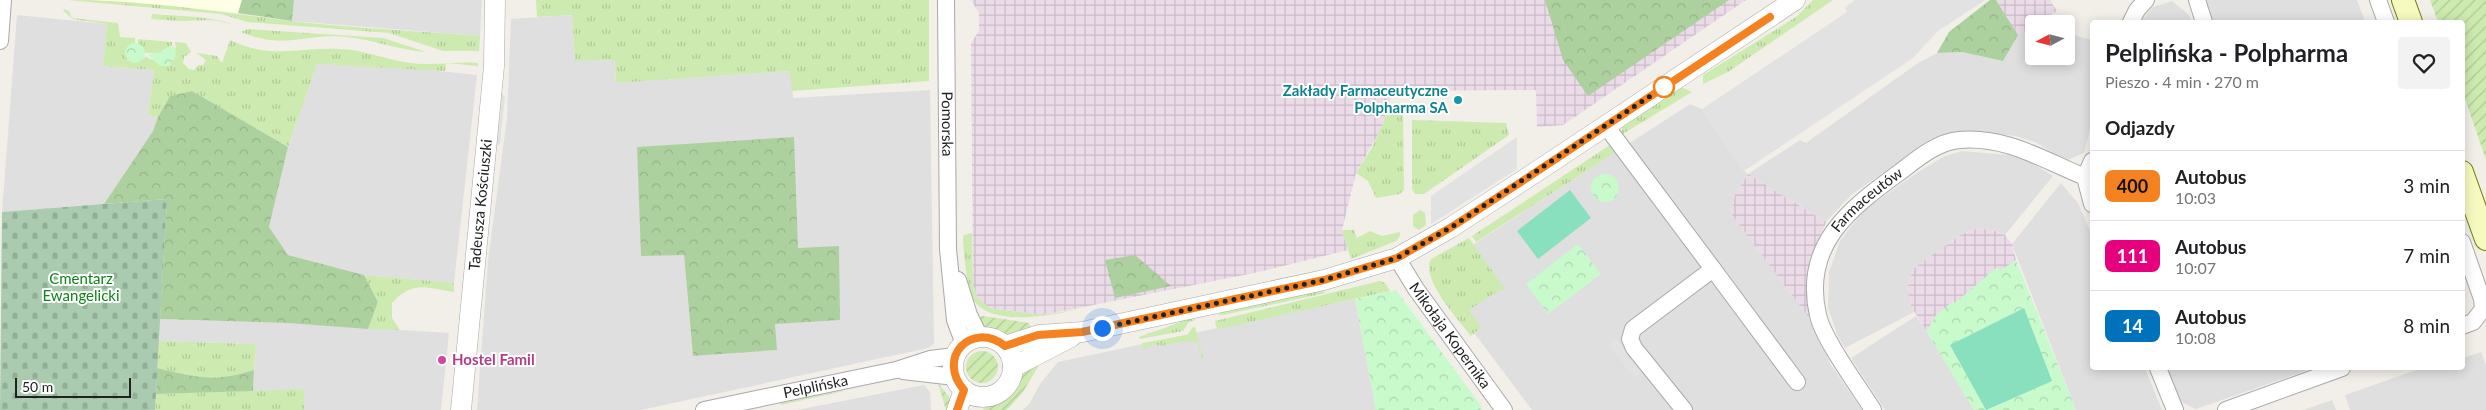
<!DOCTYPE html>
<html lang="pl">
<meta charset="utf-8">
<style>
body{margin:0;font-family:Lato,sans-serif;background:#f2f2f2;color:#202124;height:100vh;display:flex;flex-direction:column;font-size:19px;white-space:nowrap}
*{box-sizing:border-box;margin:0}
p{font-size:16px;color:#757577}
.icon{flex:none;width:28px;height:28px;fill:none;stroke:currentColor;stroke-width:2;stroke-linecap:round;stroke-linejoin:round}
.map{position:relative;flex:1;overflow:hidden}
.sheet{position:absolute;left:2090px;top:20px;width:375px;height:350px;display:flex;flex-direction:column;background:#fff;border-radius:5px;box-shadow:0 2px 12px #0003}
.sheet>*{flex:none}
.badge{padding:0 10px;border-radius:8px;font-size:18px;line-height:32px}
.needle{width:32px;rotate:263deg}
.fabs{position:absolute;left:2025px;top:15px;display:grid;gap:10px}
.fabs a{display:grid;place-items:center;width:50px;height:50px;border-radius:5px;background:#fff;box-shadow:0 2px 12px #0003;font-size:25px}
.scale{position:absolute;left:15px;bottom:12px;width:116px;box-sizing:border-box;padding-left:5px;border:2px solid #222;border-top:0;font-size:14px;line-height:18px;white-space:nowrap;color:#222;-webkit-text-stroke:4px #fff;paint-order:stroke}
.you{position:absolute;width:25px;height:25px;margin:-12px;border:4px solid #fff;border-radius:50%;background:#1a73e8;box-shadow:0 0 0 8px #1a73e833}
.map>.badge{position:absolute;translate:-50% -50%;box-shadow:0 0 0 2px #fff}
h2{padding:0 15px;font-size:19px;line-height:45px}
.round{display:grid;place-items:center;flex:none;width:52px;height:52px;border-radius:5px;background:#f2f2f2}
.head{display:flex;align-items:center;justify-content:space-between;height:85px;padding:0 15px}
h1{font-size:24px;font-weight:700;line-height:38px}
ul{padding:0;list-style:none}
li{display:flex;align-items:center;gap:15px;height:70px;padding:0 15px;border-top:1px solid #e0e0e0}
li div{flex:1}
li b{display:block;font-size:19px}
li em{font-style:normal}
li .badge{min-width:55px;font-weight:700;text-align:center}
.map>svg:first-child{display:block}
.residential{fill:#e0dfdf;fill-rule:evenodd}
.industrial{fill:url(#industrial-grid)}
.education{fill:#ffffe5}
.grass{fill:url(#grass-tufts)}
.forest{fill:url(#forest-crowns)}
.cemetery{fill:url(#cemetery-stones)}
.park{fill:url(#park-crowns)}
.garden{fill:url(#garden-furrows)}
.pitch{fill:#88e0be}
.parking{fill:#e2e2e2}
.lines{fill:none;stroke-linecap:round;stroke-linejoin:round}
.minor-casing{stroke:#a9a9a9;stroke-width:18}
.tertiary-casing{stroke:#a9a9a9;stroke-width:21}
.secondary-casing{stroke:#707d05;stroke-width:24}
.minor{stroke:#fff;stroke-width:16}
.tertiary{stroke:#fff;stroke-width:20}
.secondary{stroke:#f7fabf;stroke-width:22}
.line-casing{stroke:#fff;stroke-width:11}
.line{stroke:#f58220;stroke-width:8}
.walk{stroke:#222;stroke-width:5;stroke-dasharray:0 9}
.stop-dot{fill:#fff;stroke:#f58220;stroke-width:2.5}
.culture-dot{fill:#0f9aa8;stroke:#fff;stroke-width:2}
.hotel-dot{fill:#d1479c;stroke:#fff;stroke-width:2}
.labels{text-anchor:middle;stroke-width:4;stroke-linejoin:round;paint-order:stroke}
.culture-label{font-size:15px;font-weight:bold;fill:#0d838f;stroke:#fff;text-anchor:end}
.street-label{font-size:15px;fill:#222;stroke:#fff}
.park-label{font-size:15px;fill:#0c8416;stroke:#fff}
.hotel-label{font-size:15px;font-weight:bold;fill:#b23c85;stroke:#fff;text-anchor:start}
</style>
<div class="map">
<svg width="2486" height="410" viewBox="0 0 2486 410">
<defs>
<pattern id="industrial-grid" width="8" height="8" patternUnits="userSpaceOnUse" patternTransform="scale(1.25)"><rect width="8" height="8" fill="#ebdbe8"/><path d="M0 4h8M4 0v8" fill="none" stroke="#c9bcc7"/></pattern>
<pattern id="grass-tufts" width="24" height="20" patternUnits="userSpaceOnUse" patternTransform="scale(1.25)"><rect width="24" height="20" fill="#cdebb0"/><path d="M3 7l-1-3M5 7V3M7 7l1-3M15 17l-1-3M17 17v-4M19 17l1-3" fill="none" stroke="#b0c997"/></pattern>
<pattern id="forest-crowns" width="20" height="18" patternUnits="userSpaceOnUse" patternTransform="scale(1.25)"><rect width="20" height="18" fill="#add19e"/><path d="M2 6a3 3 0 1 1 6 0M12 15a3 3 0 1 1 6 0" fill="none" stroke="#95b388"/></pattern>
<pattern id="cemetery-stones" width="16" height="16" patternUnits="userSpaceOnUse" patternTransform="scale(1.25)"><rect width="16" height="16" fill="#aacbaf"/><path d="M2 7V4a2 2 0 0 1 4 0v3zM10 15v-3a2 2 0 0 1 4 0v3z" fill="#92ae96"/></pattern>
<pattern id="park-crowns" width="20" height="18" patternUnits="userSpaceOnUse" patternTransform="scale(1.25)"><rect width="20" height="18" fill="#c8facc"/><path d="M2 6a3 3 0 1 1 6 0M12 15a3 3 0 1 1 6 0" fill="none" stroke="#acd6af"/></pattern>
<pattern id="garden-furrows" width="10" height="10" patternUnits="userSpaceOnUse" patternTransform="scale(1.25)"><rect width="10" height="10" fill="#cdebb0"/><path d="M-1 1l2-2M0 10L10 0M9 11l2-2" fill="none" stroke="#b0c997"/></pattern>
</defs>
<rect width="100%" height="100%" fill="#f2efe9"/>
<g class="residential">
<polygon points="294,0 482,0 480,36 292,21"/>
<polygon points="2205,0 2357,0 2365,22 2213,22"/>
<polygon points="2172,1 2189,15 2192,22 2141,22 2153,7"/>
<polygon points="17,15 107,24 103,66 154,70 148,115 158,117 153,131 104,204 2,212"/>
<path d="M 572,15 L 575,61 L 615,60 L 616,83 L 791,71 L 793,98 L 930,90 L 934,344 L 928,348 L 641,410 L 477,410 L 488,261 L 507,118 L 511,19 ZM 684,255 L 775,324 L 776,350 L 693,356 Z"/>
<polygon points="2034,25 2034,56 2066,56 2066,33 2092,40 2092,121 2084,153 2066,161 2037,143 2016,136 1979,132 1920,147 1851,195 1826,222 1748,174 1735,195 1731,214 1809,318 1831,365 1862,410 1532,410 1441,289 1440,266 1690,104 1702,109 1744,171 1748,174 1800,140 1806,143 1918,63 1937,53 1962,52 2003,61 2018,35"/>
<polygon points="317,64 410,68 477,75 454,283 364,275 288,255 269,227 288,147"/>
<polygon points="1962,151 2008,155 2027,160 2053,176 2005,235 1996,231 1978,228 1970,231 1960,235 1913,269 1907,289 1914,312 1845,348 1838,337 1828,308 1829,272 1840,241 1863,211 1918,172 1943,157"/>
<polygon points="2061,183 2078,203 2092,236 2092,368 2145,368 2162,410 2076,410 2012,244"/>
<polygon points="1355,299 1376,410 1023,410 1030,403 1040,384 1058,362"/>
<polygon points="1916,316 1927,332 1974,410 1885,410 1851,358"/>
<polygon points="160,319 287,323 449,333 441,410 304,410 304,390 253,391 256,344 159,341"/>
<polygon points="2481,352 2486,365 2486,410 2350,410 2345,395 2422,368 2462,368 2463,358"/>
<polygon points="2167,368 2307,368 2305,371 2196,409 2181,402"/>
<polygon points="924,385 930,392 931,410 797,410"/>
<polygon points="2332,400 2336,410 2303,410"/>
</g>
<g class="industrial">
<polygon points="971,0 1746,0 1563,125 1537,127 1536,90 1393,91 1380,131 1356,173 1342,230 1348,250 1259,272 1043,315 989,308 978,298 973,285 971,43 979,31 979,13"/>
<polygon points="1996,0 2050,0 2057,11 2018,35"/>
<polygon points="1748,174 1826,222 1809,266 1809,318 1731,214 1735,195"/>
<polygon points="1978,228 1996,231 2005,235 2012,244 2016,260 2000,271 1997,268 1955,303 1936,315 1927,332 1912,308 1907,289 1913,269 1960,235"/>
</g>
<polygon class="education" points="93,0 242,0 238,13"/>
<g class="grass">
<path d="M 67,0 C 141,0 216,11 290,21 C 353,28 417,31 480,36 L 479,51 L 443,51 L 389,33 L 247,22 L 221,14 Z"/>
<polygon points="536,0 929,0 929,81 792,91 790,71 616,83 615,60 575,61 572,15 537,17"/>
<polygon points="1813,0 1833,0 1728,72 1703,84 1703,75 1796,17"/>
<path d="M 64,9 L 69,11 L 72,18 L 118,23 L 120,37 L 135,38 L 135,43 L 132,43 L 144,59 L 145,56 L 152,60 L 176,48 L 175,42 L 186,43 L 191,52 L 184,57 L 183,63 L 189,69 L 194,70 L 198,65 L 203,65 L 206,60 L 196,53 L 217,56 L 222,63 L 230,40 C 274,60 295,47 339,49 C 363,49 386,60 410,63 C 433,66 455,61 478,63 L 478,66 L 446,63 L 445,71 L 317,64 L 288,147 L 192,91 L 170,96 L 158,117 L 148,115 L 154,70 L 103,66 L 107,24 L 72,19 L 63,10 Z"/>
<path d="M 152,14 C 178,16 207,16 232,24 L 212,20 L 180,21 L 151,19 Z"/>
<path d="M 248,29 L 383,38 L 426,52 C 399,50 374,40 347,37 C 306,32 285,51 241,32 Z"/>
<polygon points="138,39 172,42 172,45 158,53 145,53 138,44"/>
<polygon points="1683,88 1692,92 1621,135 1622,126 1675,89"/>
<polygon points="1389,108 1403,108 1404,190 1400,194 1376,198 1368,181 1356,173 1373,146"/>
<polygon points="1412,120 1506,123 1509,135 1424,194 1415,194 1412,189"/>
<polygon points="1610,145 1616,152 1476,242 1472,236"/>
<polygon points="1420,210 1425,213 1426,225 1419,230 1413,226 1413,215"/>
<polygon points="1342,230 1354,230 1357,238 1370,231 1382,236 1400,232 1400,236 1396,241 1351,259"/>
<path d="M 972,233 L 973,285 L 978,298 L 989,308 L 1043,315 L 1080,309 C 1054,315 990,328 973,299 C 967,287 963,251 963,238 L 964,235 Z"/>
<path d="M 1469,238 L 1505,289 L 1493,294 L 1469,310 L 1481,327 L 1471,336 C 1459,320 1420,279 1431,259 Z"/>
<path d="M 364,275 L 454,283 L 454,292 C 425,288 414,280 392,303 L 392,318 L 400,330 L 368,329 L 378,302 Z"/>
<polygon points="1380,281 1385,283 1390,291 1219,329 1216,327 1215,321"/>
<polygon points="1319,290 1326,293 1218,316 1221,312"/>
<path d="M 1186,318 L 1195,320 L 1189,322 L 1183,331 L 1140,339 L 1139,337 C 1149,333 1182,323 1186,318 Z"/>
<path d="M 1193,327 L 1195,327 L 1203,358 L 1201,358 L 1198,343 C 1183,336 1168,350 1153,344 L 1143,350 L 1142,343 L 1187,335 Z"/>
<path d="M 159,341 L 256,344 L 254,370 C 214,383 197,377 157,368 Z"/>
<polygon points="304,389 304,410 155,410 156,394"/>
<polygon points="841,391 844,391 781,405 781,403"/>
</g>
<g class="forest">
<polygon points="242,0 294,0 292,21 238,13"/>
<polygon points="1545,0 1729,0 1588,96 1563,60"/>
<polygon points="1990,0 1996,0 2018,35 2003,61 1962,52 1937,53 1949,32"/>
<polygon points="192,91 288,147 269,227 288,255 364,275 378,302 368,329 287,323 160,319 167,199 104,204 153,131 158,117 170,96"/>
<polygon points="794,137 798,248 839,246 840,320 775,324 777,350 693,356 684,255 641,256 637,147"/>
<polygon points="1135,255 1171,286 1115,298 1105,260"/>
<path d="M 157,368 C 197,377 213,383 254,370 L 253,391 L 156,394 Z"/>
</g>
<polygon class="cemetery" points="167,199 155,410 0,410 2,212"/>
<g class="park">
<circle cx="135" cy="53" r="10"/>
<polygon points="172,45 175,48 176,55 170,66 160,66 149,56 149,54 158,53"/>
<circle cx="1605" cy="188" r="14"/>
<polygon points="1578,244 1601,274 1548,314 1526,284"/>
<polygon points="2016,260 2076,410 1974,410 1927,332 1936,315 1953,301 1955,303 1997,267 2000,271"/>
<polygon points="1396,290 1482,407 1480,410 1376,410 1355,299"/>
</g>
<g class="garden">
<polygon points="2430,0 2486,0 2486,160 2463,93 2462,22 2438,22"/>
<path d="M 983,316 L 1029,323 L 1032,331 C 1007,336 994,339 976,318 Z"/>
<circle cx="982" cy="367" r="16"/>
<path d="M 1041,362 L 1023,392 L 1009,408 L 1005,410 L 982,410 C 1005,393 1010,399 1022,368 Z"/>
<polygon points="938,383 950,398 951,410 946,410"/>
</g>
<g class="pitch">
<polygon points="1570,190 1591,218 1538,259 1517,231"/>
<polygon points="2024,308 2052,381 1986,410 1950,345"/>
</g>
<g class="parking">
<polygon points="1855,0 1985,0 1938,31 1913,58 1744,171 1702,109 1847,12 1845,7"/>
<polygon points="500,90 505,97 500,144 495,147"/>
<polygon points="1517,137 1517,169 1431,224 1431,196"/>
<polygon points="1616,338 1644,371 1635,379 1608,345"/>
</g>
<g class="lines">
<g class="minor-casing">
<g id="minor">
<path id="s1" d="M 946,0 L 948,249 L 955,320 L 964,344"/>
<polyline points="2197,0 2204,22"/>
<polyline points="2378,0 2386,22"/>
<polyline points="2131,22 2137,10 2146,0"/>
<polyline points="0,41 3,0"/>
<polyline points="1606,126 1713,269 1633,329 1630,339 1634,348 1684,410"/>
<polyline points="2085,177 2092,161"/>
<polyline points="2462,242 2482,299 2483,309 2473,322 2462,326"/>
<path id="s2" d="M 1397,258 L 1416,289 L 1504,410"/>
<polyline points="1713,269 1797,382"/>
<polyline points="958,280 969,315 980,337"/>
<polyline points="2158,368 2175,410"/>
<polyline points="903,371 955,377"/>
<path id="s3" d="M 704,410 L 896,370 L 930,359 L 955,356"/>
<path id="s4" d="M 1873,410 C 1859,387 1823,339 1818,315 C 1802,245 1849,209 1900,172 C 1917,159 1937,142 1959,140 C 2007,136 2043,160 2085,177 L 2092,204"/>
<polyline points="2226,410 2342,368"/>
</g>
</g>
<g class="tertiary-casing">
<g id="tertiary">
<circle cx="983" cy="367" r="30"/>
<polyline points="1005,346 1039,335 1082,332 1324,280 1397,258 1450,228 1539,170 1795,0"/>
<polyline points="1013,367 1071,337"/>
<path id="s5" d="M 461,410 L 494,66 L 495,0"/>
<polyline points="957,410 964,390"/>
</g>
</g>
<g class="secondary-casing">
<g id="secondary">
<polyline points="2403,0 2411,22"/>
<polyline points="2462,172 2486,239"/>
</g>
</g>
<use href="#minor" class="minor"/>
<use href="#tertiary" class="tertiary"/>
<use href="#secondary" class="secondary"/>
</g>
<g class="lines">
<g class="line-casing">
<path id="line" d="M 957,410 L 964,390 C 936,358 971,320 1005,346 L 1038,335 L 1082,332 L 1324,280 L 1397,258 L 1450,228 L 1524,180 L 1770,17"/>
</g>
<use href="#line" class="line"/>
<polyline class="walk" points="1102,328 1324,280 1397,258 1450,228 1664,87"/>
</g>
<circle class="stop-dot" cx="1664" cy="87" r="10"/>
<circle class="culture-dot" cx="1458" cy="100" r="5"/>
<circle class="hotel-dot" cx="442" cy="360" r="5"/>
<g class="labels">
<g class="culture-label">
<text x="1448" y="96">Zakłady Farmaceutyczne<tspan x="1448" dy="17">Polpharma SA</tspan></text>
</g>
<g class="street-label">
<text dy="5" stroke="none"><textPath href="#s1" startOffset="124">Pomorska</textPath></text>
<text dy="5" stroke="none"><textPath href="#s4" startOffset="244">Farmaceutów</textPath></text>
<text dy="5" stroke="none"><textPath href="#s5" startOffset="206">Tadeusza Kościuszki</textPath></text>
<text dy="5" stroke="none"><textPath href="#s2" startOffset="94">Mikołaja Kopernika</textPath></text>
<text dy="5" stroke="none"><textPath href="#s3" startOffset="114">Pelplińska</textPath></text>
</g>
<g class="park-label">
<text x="81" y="284">Cmentarz<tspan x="81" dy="17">Ewangelicki</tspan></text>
</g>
<g class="hotel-label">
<text x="452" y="365">Hostel Famil</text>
</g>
</g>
</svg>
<div class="fabs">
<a><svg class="needle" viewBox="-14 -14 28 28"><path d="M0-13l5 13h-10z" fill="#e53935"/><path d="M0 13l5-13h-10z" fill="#757577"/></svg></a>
</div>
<div class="scale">50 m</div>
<div class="you" style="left:1102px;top:328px"></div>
<section class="sheet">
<div class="head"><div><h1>Pelplińska - Polpharma</h1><p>Pieszo · 4 min · 270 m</p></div><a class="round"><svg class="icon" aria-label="heart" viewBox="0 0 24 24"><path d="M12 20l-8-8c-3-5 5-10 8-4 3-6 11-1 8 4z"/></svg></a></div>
<h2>Odjazdy</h2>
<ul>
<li><span class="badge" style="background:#f58220;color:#111">400</span><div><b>Autobus</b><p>10:03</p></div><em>3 min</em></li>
<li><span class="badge" style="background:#e6007e;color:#fff">111</span><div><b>Autobus</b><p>10:07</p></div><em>7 min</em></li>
<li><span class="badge" style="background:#0072bc;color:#fff">14</span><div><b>Autobus</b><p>10:08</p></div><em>8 min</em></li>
</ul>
</section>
</div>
